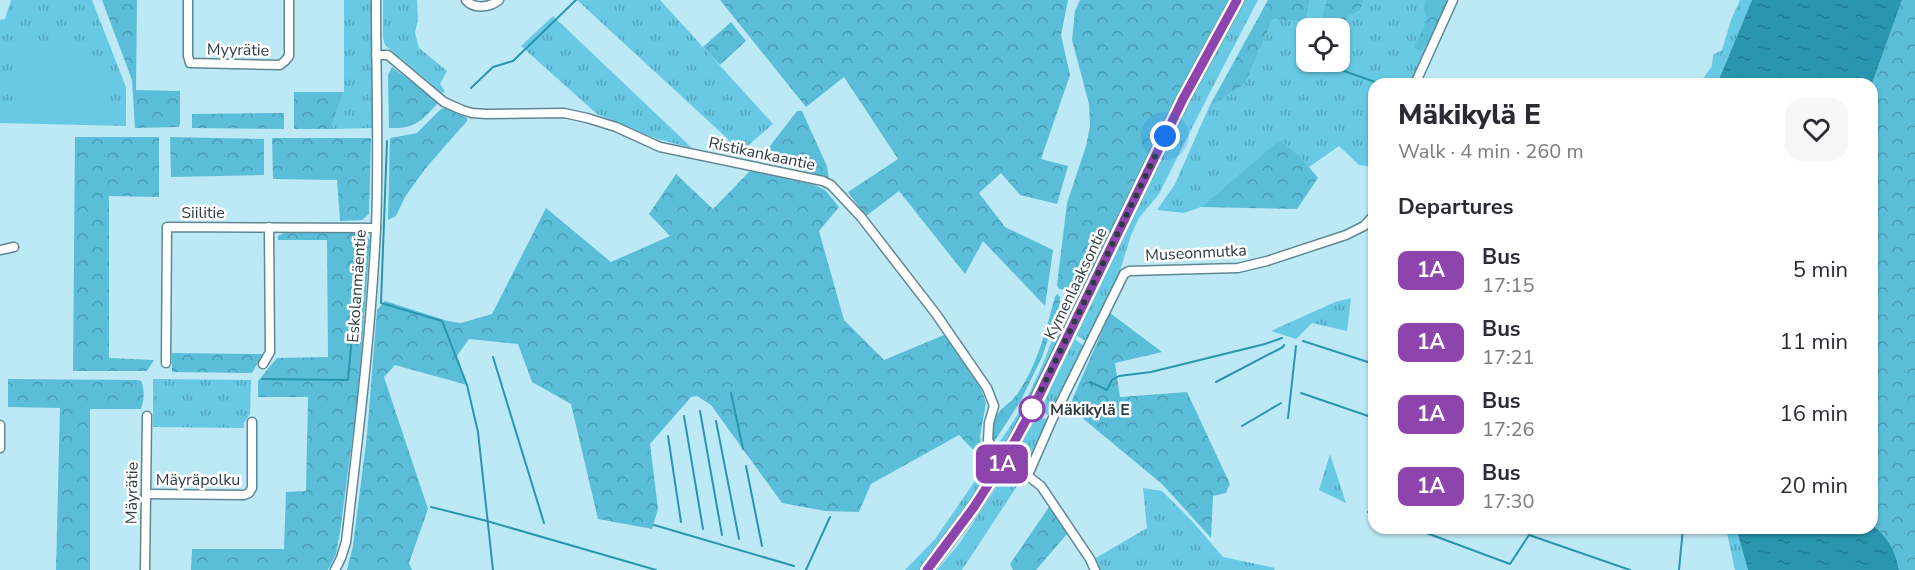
<!DOCTYPE html>
<meta charset="utf-8">
<style>
body{margin:0;font-family:"Nunito Sans",sans-serif;background:#f7f7f7;color:#2b2b33;height:100vh;display:flex;flex-direction:column;font-size:22px;white-space:nowrap}
*{box-sizing:border-box;margin:0}
p{font-size:20px;color:#7c7c81}
.icon{flex:none;width:33px;height:33px;fill:none;stroke:currentColor;stroke-width:2;stroke-linecap:round;stroke-linejoin:round}
.map{position:relative;flex:1;overflow:hidden}
.drawer{position:absolute;left:1368px;top:78px;width:510px;height:456px;display:flex;flex-direction:column;background:#fff;border-radius:18px;box-shadow:0 2px 4px #0004}
.drawer>*{flex:none}
.badge{padding:0 12px;border-radius:9px;font-size:21px;line-height:39px}
.controls{position:absolute;left:1296px;top:18px;display:grid;gap:12px}
.controls a{display:grid;place-items:center;width:54px;height:54px;border-radius:12px;background:#fff;box-shadow:0 2px 4px #0004;font-size:30px}
.you{position:absolute;width:30px;height:30px;margin:-15px;border:4px solid #fff;border-radius:50%;background:#1a73e8;box-shadow:0 0 0 9px #1a73e833}
.map>.badge{position:absolute;translate:-50% -50%;box-shadow:0 0 0 3px #fff}
h2{padding:0 30px;font-size:22px;line-height:54px}
.round{display:grid;place-items:center;flex:none;width:63px;height:63px;border-radius:18px;background:#f7f7f7}
.head{display:flex;align-items:center;justify-content:space-between;height:102px;padding:0 30px}
h1{font-size:28px;font-weight:800;line-height:45px}
ul{padding:0;list-style:none}
li{display:flex;align-items:center;gap:18px;height:72px;padding:0 30px}
li div{flex:1}
li b{display:block;font-size:22px}
li em{font-style:normal}
li .badge{min-width:66px;font-weight:700;text-align:center}
.map>svg:first-child{display:block}
.grass{fill:url(#grass-tufts);fill-rule:evenodd}
.forest{fill:url(#forest-crowns)}
.garden{fill:#67c9e3}
.water{fill:url(#water-ripples)}
.lines{fill:none;stroke-linecap:round;stroke-linejoin:round}
.stream{stroke:#2995af;stroke-width:2}
.minor-casing{stroke:#5f8793;stroke-width:11}
.secondary-casing{stroke:#5f8793;stroke-width:15}
.minor{stroke:#fff;stroke-width:8}
.secondary{stroke:#fff;stroke-width:12}
.line-casing{stroke:#fff;stroke-width:14}
.line{stroke:#8e44ad;stroke-width:9}
.walk{stroke:#2b3d42;stroke-width:6;stroke-dasharray:0 10.8}
.stop-dot{fill:#fff;stroke:#8e44ad;stroke-width:3}
.labels{text-anchor:middle;stroke-width:5;stroke-linejoin:round;paint-order:stroke}
.street-label{font-size:16px;fill:#2b3d42;stroke:#fff}
.stop-label{font-size:16px;font-weight:bold;fill:#2b3d42;stroke:#fff;text-anchor:start}
</style>
<div class="map">
<svg width="1915" height="570" viewBox="0 0 1915 570">
<defs>
<pattern id="grass-tufts" width="24" height="20" patternUnits="userSpaceOnUse" patternTransform="scale(1.5)"><rect width="24" height="20" fill="#67c9e3"/><path d="M3 7l-1-3M5 7V3M7 7l1-3M15 17l-1-3M17 17v-4M19 17l1-3" fill="none" stroke="#55a4ba"/></pattern>
<pattern id="forest-crowns" width="20" height="18" patternUnits="userSpaceOnUse" patternTransform="scale(1.5)"><rect width="20" height="18" fill="#5abed8"/><path d="M2 6a3 3 0 1 1 6 0M12 15a3 3 0 1 1 6 0" fill="none" stroke="#4b9cb1"/></pattern>
<pattern id="water-ripples" width="26" height="14" patternUnits="userSpaceOnUse" patternTransform="scale(1.5)"><rect width="26" height="14" fill="#2995af"/><path d="M2 4q2-2 4 0t4 0M15 11q2-2 4 0t4 0" fill="none" stroke="#237b90"/></pattern>
</defs>
<rect width="100%" height="100%" fill="#bde9f6"/>
<g class="grass">
<polygon points="11,0 92,0 126,87 126,126 0,123 0,20 5,19"/>
<polygon points="344,0 372,0 373,128 330,129 344,92"/>
<polygon points="383,0 417,0 418,19 415,33 419,48 447,71 440,84 445,91 442,93 385,45 383,38"/>
<polygon points="577,0 660,0 773,124 737,155 709,149 729,140"/>
<polygon points="1243,0 1258,0 1208,96 1159,194 1139,218 1131,235 1116,284 1088,342 1077,336 1075,339 1085,347 1050,416 1041,411 1060,364 1164,149"/>
<path d="M 1310,0 L 1449,0 L 1412,84 L 1374,84 L 1374,167 L 1359,165 L 1339,146 L 1309,167 L 1300,156 L 1279,140 L 1201,207 L 1184,213 L 1157,210 L 1175,184 L 1209,107 L 1245,84 L 1273,19 L 1306,22 ZM 1306,28 L 1340,28 L 1340,62 L 1306,62 Z"/>
<polygon points="1740,0 1752,0 1717,84 1699,84 1712,66 1713,55 1722,50 1731,20"/>
<polygon points="553,16 692,148 657,139 597,114 521,46"/>
<polygon points="1351,298 1347,331 1312,323 1296,339 1271,331 1335,302"/>
<path d="M 1055,332 L 1061,334 L 1026,406 L 1004,444 L 1001,446 L 998,444 C 1023,410 1041,372 1055,332 Z"/>
<polygon points="153,379 251,380 250,414 244,423 244,428 153,427"/>
<path d="M 1038,415 L 1049,421 L 1033,457 L 1029,461 L 1021,460 C 1016,445 1031,428 1038,415 Z"/>
<polygon points="1330,454 1346,503 1319,490"/>
<polygon points="988,462 991,466 989,471 976,492 919,570 905,570 935,539"/>
<polygon points="1010,471 1017,471 1022,475 1021,480 962,570 937,570 959,544 1005,474"/>
<polygon points="1143,488 1162,491 1192,521 1223,557 1275,568 1274,570 1100,570 1094,559 1147,528"/>
<polygon points="1726,528 1736,528 1748,570 1735,570"/>
</g>
<g class="forest">
<polygon points="102,0 137,0 136,90 180,91 180,124 179,127 135,128 132,80"/>
<polygon points="720,0 1068,0 1061,35 1070,75 1041,159 1068,166 1057,204 1020,195 1001,173 979,193 1005,227 1053,250 1045,306 983,241 965,274 899,191 866,216 848,192 898,159 844,77 806,107"/>
<polygon points="1080,0 1229,0 1152,146 1090,274 1079,291 1059,289 1057,285 1067,203 1086,146 1090,126 1089,104 1072,40 1075,11"/>
<polygon points="1268,0 1310,0 1306,22 1273,19 1245,84 1209,107"/>
<polygon points="1327,0 1362,0 1363,1 1360,10 1348,16 1341,28 1322,24 1322,18"/>
<polygon points="1428,0 1450,0 1429,43 1420,51 1414,47 1427,21 1424,10 1425,2"/>
<path d="M 1902,0 L 1915,0 L 1915,570 L 1899,570 C 1897,554 1886,534 1872,525 L 1872,84 Z"/>
<polygon points="731,22 746,41 720,65 703,47"/>
<path d="M 392,67 L 439,102 C 421,121 416,129 389,128 L 388,75 Z"/>
<polygon points="294,92 344,92 330,129 294,129"/>
<polygon points="445,108 467,118 467,121 425,169 405,197 396,216 388,220 390,138 417,133 441,109"/>
<polygon points="797,111 802,111 827,166 829,179 794,167 767,161 763,155"/>
<polygon points="284,113 284,129 192,128 192,114"/>
<polygon points="75,137 159,137 159,197 109,196 109,358 154,360 147,371 73,371"/>
<polygon points="170,137 264,139 264,175 171,177"/>
<polygon points="272,138 371,138 369,214 362,220 340,221 337,180 273,179"/>
<polygon points="1279,140 1300,156 1318,178 1297,209 1201,207"/>
<polygon points="750,171 814,185 825,190 839,207 819,231 844,320 884,360 944,335 980,386 986,403 980,436 983,452 981,458 959,435 871,484 859,512 825,511 782,503 711,405 697,396 691,397 650,444 658,509 652,529 598,519 571,404 532,382 518,344 469,339 457,356 467,385 395,365 384,377 428,509 409,563 412,570 347,570 353,546 367,435 377,310 385,301 448,321 461,323 492,314 546,208 611,262 670,236 649,214 676,174 713,209"/>
<polygon points="286,232 361,233 367,236 370,240 358,395 340,532 336,554 328,570 191,570 192,549 284,549 286,492 306,491 308,397 258,397 258,381 277,358 328,357 327,240 278,240 278,236"/>
<path d="M 1057,294 L 1060,297 L 1060,303 L 1042,357 L 1020,402 L 994,442 C 990,436 991,431 993,424 C 998,407 1009,406 1018,393 C 1038,364 1046,329 1055,297 Z"/>
<polygon points="1110,313 1162,352 1115,363 1120,397 1187,392 1230,484 1226,493 1213,496 1211,538 1162,484 1069,407"/>
<polygon points="172,353 263,354 252,373 172,372"/>
<path d="M 8,379 L 136,380 L 141,381 C 145,389 144,400 141,409 L 90,409 L 90,570 L 56,570 L 60,408 L 8,407 Z"/>
<polygon points="1049,507 1067,534 1036,570 1013,570 1010,564"/>
</g>
<polygon class="garden" points="16,48 85,49 103,64 102,120 18,120 12,109 14,52"/>
<g class="water">
<polygon points="1752,0 1902,0 1872,84 1717,84"/>
<path d="M 1872,525 C 1887,535 1896,552 1899,570 L 1748,570 L 1736,528 L 1872,528 Z"/>
</g>
<g class="lines">
<g class="stream">
<polyline points="1340,32 1341,70 1381,84"/>
<polyline points="471,88 493,67 513,61 576,0"/>
<polyline points="387,141 381,303 442,321 467,385 478,432 493,570"/>
<polyline points="1303,341 1374,364"/>
<polyline points="493,357 544,523"/>
<polyline points="262,379 348,380 360,249"/>
<polyline points="1090,382 1107,390 1112,380 1119,376 1151,372 1265,344 1282,338"/>
<polyline points="1216,382 1283,347 1284,345"/>
<polyline points="731,393 743,449"/>
<polyline points="1301,393 1374,418"/>
<polyline points="700,411 722,535"/>
<polyline points="684,416 703,529"/>
<polyline points="1288,418 1296,346"/>
<polyline points="716,421 739,539"/>
<polyline points="1242,426 1281,403"/>
<polyline points="668,436 681,522"/>
<polyline points="746,466 762,546"/>
<polyline points="431,507 487,521 656,570"/>
<polyline points="1368,512 1374,514"/>
<polyline points="654,525 794,566"/>
<polyline points="1413,528 1510,564 1529,535 1630,570"/>
<polyline points="806,570 830,517"/>
<polyline points="1679,570 1683,528"/>
</g>
<g class="minor-casing">
<g id="minor">
<polyline points="188,0 188,56 190,63 280,65 285,61 289,56 289,0"/>
<path d="M 466,0 C 473,9 490,8 499,0"/>
<polyline points="376,55 388,55 444,102 462,110 472,113 486,114 564,113 587,118 616,127 660,147 823,181 831,185 861,217 936,314 987,388 994,406 989,423 988,440 993,449 1041,486 1090,559 1095,570"/>
<polyline points="1415,84 1453,0"/>
<polyline points="0,250 14,247"/>
<polyline points="166,363 167,227 376,228"/>
<polyline points="263,364 270,352 269,227"/>
<polyline points="0,448 0,425"/>
<polyline points="1028,475 1052,420 1124,274 1129,271 1238,268 1267,261 1346,235 1364,226 1374,215"/>
<polyline points="146,494 244,495 249,493 252,488 252,422"/>
<polyline points="145,570 147,416"/>
<path d="M 335,570 L 341,558 L 346,542 C 358,438 371,333 376,228 C 379,152 376,76 376,0"/>
</g>
</g>
<g class="secondary-casing">
<polyline id="secondary" points="927,570 974,507 1006,457 1034,404 1183,99 1237,0"/>
</g>
<use href="#minor" class="minor"/>
<use href="#secondary" class="secondary"/>
</g>
<g class="lines">
<g class="line-casing">
<polyline id="line" points="927,570 974,507 1006,457 1035,404 1183,99 1237,0"/>
</g>
<use href="#line" class="line"/>
<polyline class="walk" points="1032,409 1165,136"/>
</g>
<circle class="stop-dot" cx="1032" cy="409" r="12"/>
<g class="labels">
<g class="street-label">
<text transform="translate(238 49) rotate(1)" y="6">Myyrätie</text>
<text transform="translate(762 153) rotate(12)" y="6">Ristikankaantie</text>
<text x="203" y="218">Siilitie</text>
<text transform="translate(1196 252) rotate(-3)" y="6">Museonmutka</text>
<text transform="translate(1075 283) rotate(-64)" y="6">Kymenlaaksontie</text>
<text transform="translate(356 286) rotate(-86)" y="6">Eskolanmäentie</text>
<text x="198" y="485">Mäyräpolku</text>
<text transform="translate(131 493) rotate(-89)" y="6">Mäyrätie</text>
</g>
<g class="stop-label">
<text x="1050" y="415">Mäkikylä E</text>
</g>
</g>
</svg>
<div class="controls">
<a><svg class="icon" aria-label="locate" viewBox="0 0 24 24"><circle cx="12" cy="12" r="6"/><path d="M12 2v4M12 18v4M2 12h4M18 12h4"/></svg></a>
</div>
<div class="you" style="left:1165px;top:136px"></div>
<b class="badge" style="left:1002px;top:464px;background:#8e44ad;color:#fff">1A</b>
<section class="drawer">
<div class="head"><div><h1>Mäkikylä E</h1><p>Walk · 4 min · 260 m</p></div><a class="round"><svg class="icon" aria-label="heart" viewBox="0 0 24 24"><path d="M12 20l-8-8c-3-5 5-10 8-4 3-6 11-1 8 4z"/></svg></a></div>
<h2>Departures</h2>
<ul>
<li><span class="badge" style="background:#8e44ad;color:#fff">1A</span><div><b>Bus</b><p>17:15</p></div><em>5 min</em></li>
<li><span class="badge" style="background:#8e44ad;color:#fff">1A</span><div><b>Bus</b><p>17:21</p></div><em>11 min</em></li>
<li><span class="badge" style="background:#8e44ad;color:#fff">1A</span><div><b>Bus</b><p>17:26</p></div><em>16 min</em></li>
<li><span class="badge" style="background:#8e44ad;color:#fff">1A</span><div><b>Bus</b><p>17:30</p></div><em>20 min</em></li>
</ul>
</section>
</div>
